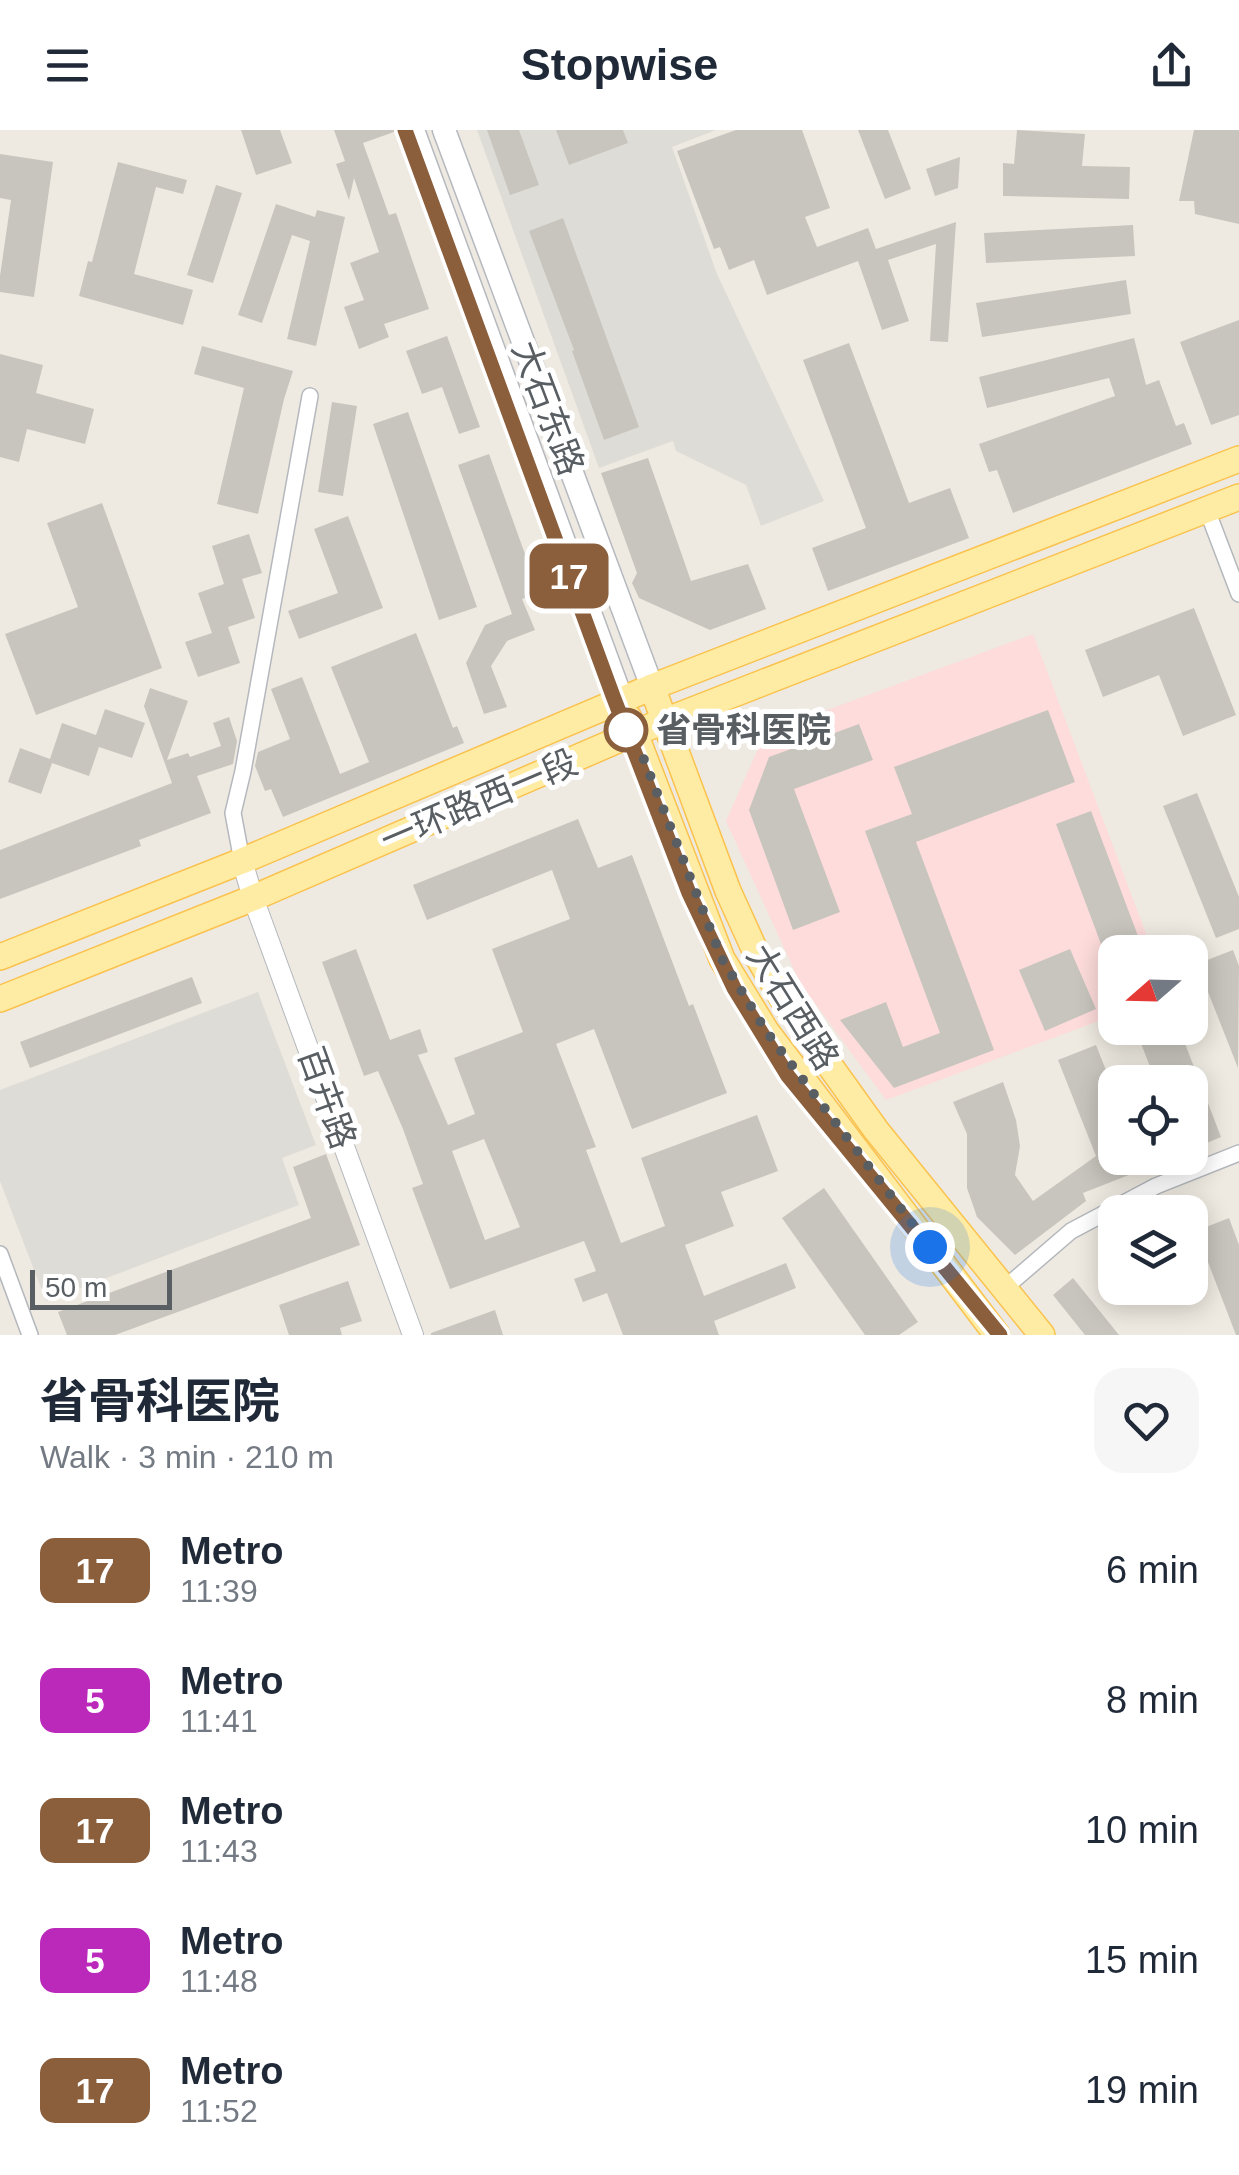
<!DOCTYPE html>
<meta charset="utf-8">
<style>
body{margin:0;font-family:Arial,"Noto Sans SC",sans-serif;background:#f6f6f7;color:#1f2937;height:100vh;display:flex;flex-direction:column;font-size:38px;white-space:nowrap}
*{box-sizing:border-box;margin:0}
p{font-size:32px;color:#747a83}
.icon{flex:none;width:55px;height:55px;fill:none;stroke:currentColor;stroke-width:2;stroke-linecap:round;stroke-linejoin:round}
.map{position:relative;height:1205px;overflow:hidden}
.side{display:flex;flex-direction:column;background:#fff;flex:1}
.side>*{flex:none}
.badge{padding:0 20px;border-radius:15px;font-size:35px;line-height:65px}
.needle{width:65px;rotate:250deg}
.buttons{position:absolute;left:1098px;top:805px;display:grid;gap:20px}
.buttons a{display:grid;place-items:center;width:110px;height:110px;border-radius:20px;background:#fff;box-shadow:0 5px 25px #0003;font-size:50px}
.scale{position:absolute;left:30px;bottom:25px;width:142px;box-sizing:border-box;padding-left:10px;border:5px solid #595e63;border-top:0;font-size:28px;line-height:35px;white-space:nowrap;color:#595e63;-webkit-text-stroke:8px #fff;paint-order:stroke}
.you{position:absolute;width:50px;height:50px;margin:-25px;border:8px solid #fff;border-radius:50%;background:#1a73e8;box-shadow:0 0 0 15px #1a73e833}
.map>.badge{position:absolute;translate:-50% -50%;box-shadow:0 0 0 5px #fff}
.round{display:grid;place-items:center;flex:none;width:105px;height:105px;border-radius:30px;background:#f6f6f7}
.summary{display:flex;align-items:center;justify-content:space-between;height:170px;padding:0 40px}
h1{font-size:48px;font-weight:700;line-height:75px}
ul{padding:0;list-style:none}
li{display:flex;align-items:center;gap:30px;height:130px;padding:0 40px}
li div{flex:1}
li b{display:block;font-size:38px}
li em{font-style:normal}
li .badge{min-width:110px;font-weight:700;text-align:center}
header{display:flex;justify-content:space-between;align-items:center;height:130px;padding:0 40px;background:#fff;font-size:45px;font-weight:700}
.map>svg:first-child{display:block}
.industrial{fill:#dedcd6}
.medical{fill:#fddcdb}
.building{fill:#c8c5be;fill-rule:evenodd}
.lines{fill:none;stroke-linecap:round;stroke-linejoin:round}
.minor-casing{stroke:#b4b8bd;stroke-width:18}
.tertiary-casing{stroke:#b4b8bd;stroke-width:22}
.secondary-casing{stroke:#b5b9bf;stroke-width:25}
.primary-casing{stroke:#fac24e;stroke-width:28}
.minor{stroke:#fff;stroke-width:15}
.tertiary{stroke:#fff;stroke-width:20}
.secondary{stroke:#fff;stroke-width:22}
.primary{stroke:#ffeca4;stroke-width:25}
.line-casing{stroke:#fff;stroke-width:22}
.line{stroke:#8b5e3c;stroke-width:15}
.walk{stroke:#595e63;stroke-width:10;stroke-dasharray:0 18}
.stop-dot{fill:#fff;stroke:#8b5e3c;stroke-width:5}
.labels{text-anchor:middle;stroke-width:10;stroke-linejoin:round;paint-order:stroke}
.street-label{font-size:35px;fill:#595e63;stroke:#fff}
.stop-label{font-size:35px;font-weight:bold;fill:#595e63;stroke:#fff;text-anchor:start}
</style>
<header><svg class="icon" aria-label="menu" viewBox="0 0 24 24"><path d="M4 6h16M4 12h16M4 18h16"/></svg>Stopwise<svg class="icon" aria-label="share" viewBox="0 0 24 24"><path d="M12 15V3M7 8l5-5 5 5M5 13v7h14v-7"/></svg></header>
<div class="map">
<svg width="1239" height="1205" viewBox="0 0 1239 1205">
<rect width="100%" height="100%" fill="#eeeae1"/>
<g class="industrial">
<polygon points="477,0 716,0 672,17 717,144 824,371 761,396 746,355 676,321 673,311 599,338"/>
<polygon points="258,862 316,1015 282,1028 299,1075 46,1171 0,1051 0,960"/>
</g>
<polygon class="medical" points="1033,504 1153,822 1115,822 1115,885 886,970 800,853 726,691 765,603"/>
<g class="building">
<polygon points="241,0 280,0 292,33 256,45"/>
<polygon points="334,0 394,0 394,2 363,13 389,85 396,83 429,179 384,194 389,207 359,219 344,177 364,170 350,133 379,122 354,48 349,70 336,34 345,31"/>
<polygon points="487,0 519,0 539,55 510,65"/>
<polygon points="556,0 623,0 628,13 569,35"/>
<polygon points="736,0 802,0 830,78 805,87 817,117 868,98 876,119 956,92 948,212 930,211 936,114 888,130 909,191 882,200 858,131 767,165 754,130 729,140 720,117 714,119 677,21"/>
<polygon points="858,0 888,0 911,59 885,69"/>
<polygon points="1017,0 1085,4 1082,36 1130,37 1129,69 1003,66 1003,33 1014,34"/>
<polygon points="1194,0 1239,0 1239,94 1195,84 1194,71 1179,71"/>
<polygon points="0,24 53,32 34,167 0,162 0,146 11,70 0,68"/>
<polygon points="960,27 958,58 935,66 926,39"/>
<polygon points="118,32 187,50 183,64 156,57 134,144 193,160 183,195 79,166 88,131 92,132"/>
<polygon points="216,55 242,63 213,153 187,145"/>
<polygon points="276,74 315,87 317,80 345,87 316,216 287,209 310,111 292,105 262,193 238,185"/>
<polygon points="563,88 639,297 604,310 572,221 574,220 529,101"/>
<polygon points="1133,95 1135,126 986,133 984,103"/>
<polygon points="1126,150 1131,184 982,207 976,173"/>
<polygon points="1239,190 1239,285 1211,295 1180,212"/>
<polygon points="447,206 480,297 459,304 442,257 422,264 406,221"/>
<polygon points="1134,208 1146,255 1159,250 1176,296 1184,293 1192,314 1013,383 997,340 989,342 979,314 1115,266 1109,248 987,278 979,247"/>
<polygon points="849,213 909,373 950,358 969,408 828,461 812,418 866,398 803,230"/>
<polygon points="202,216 293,241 284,269 258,384 217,374 244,258 194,244"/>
<polygon points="0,224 43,235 36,263 94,279 85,314 27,299 19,332 0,327"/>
<polygon points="332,272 357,276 343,366 318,362"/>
<polygon points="408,282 477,477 439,490 373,294"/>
<polygon points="489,324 539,463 522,469 535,500 507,511 491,536 507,577 484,584 466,533 485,495 512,484 458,335"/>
<polygon points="648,328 691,451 748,434 766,479 710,500 639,468 632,453 637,443 601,343"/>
<polygon points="102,373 162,538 36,585 5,504 78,477 47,393"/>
<polygon points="348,386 383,478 299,509 288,481 338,463 314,399"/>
<polygon points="249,404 262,443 242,449 255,488 228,497 240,533 198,547 185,512 212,503 198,463 224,454 212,416"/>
<polygon points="1194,478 1236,585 1183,606 1159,545 1103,567 1085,520"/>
<polygon points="416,503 453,598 457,596 464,613 283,687 271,659 265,661 255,636 258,622 290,609 271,559 302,547 340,644 369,632 331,537"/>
<polygon points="150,558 188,571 167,630 188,623 190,627 221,616 213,593 229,587 237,611 233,634 197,646 211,683 139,710 141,716 0,769 0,720 172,653 144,576"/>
<polygon points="105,579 145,593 132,628 99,617 89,646 52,633 41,664 8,652 20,618 50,629 62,593 96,605"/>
<polygon points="1048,580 1075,652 916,712 994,920 894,958 840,890 886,872 903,917 940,903 865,701 912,684 894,637"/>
<polygon points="859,594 873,630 794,659 840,782 793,800 749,680 769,627"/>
<polygon points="1197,663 1239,767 1239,799 1216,808 1163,676"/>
<polygon points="1091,681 1144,822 1104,822 1056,694"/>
<path d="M 578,689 L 598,738 L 632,725 L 689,876 L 693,874 L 727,963 L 632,999 L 594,899 L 556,914 L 596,1017 L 586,1020 L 621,1113 L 665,1096 L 641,1028 L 757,985 L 778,1041 L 721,1062 L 734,1096 L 685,1115 L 704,1166 L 786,1133 L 796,1158 L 714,1191 L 719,1205 L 623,1205 L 607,1163 L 583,1172 L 574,1149 L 596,1141 L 584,1111 L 450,1159 L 412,1058 L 423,1054 L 403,999 L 378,941 L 364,946 L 322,832 L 356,819 L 390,910 L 420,899 L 428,922 L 418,925 L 448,995 L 475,984 L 454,928 L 523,902 L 492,819 L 570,789 L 552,740 L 427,790 L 413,755 ZM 484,1009 L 520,1097 L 485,1110 L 452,1021 Z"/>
<polygon points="1070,819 1096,879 1045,901 1019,840"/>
<polygon points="1233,820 1239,836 1238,938 1197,834"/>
<polygon points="192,847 202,873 30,938 20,912"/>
<polygon points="1135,898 1179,898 1221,1007 1190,1020 1190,952 1156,952"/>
<polygon points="1096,915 1115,963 1115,1028 1140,1028 1144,1039 1083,1063 1086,1071 1015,1125 977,1087 967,1058 967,1004 953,972 1003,952 1016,990 1020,1016 1015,1045 1033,1071 1096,1026 1058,930"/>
<polygon points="326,1024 360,1115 115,1205 67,1205 58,1182 311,1088 293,1037"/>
<polygon points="824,1058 918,1192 899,1205 865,1205 782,1088"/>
<polygon points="1229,1088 1239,1115 1239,1205 1236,1205 1196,1101"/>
<polygon points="1073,1148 1119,1205 1085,1205 1053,1165"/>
<polygon points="348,1151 362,1191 340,1198 342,1205 289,1205 279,1175"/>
<polygon points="495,1180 503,1205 431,1205 431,1203"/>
</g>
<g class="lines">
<g class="minor-casing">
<g id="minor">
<polyline points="1207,380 1239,464"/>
<polyline points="242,731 233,683 243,641 310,266"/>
<polyline points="0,1124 30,1205"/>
<polyline points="1006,1157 1071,1101 1156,1056 1239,1023"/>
</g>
</g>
<g class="tertiary-casing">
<polyline id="tertiary" points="242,731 253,768 413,1205"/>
</g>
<g class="secondary-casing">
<g id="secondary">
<polyline points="413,0 622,570"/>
<polyline points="444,0 652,557"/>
</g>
</g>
<g class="primary-casing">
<g id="primary">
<polyline points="652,557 728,761 758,827 787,876 876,1000 1042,1205"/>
<polyline points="629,588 722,829 766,901 997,1205"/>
<polyline points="0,827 242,731 652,557 1239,329"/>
<polyline points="0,869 253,768 634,603 1239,367"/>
</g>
</g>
<use href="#minor" class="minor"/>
<use href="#tertiary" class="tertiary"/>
<use href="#secondary" class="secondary"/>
<use href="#primary" class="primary"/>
</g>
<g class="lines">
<g class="line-casing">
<polyline id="line" points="405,0 613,566 689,763 734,858 788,946 1000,1205"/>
</g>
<use href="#line" class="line"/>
<polyline class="walk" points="626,600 634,604 722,829 766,901 930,1117"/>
</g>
<circle class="stop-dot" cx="626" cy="600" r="20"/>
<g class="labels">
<g class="street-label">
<text transform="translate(548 278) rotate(69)" y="12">大石东路</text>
<text transform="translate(479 671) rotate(-23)" y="12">一环路西一段</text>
<text transform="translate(793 877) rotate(58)" y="12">大石西路</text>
<text transform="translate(327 968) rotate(70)" y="12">百卉路</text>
</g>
<g class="stop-label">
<text x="656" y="612">省骨科医院</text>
</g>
</g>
</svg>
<div class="buttons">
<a><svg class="needle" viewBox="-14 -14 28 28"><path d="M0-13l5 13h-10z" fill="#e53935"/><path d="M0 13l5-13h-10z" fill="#747a83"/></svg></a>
<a><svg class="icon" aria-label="locate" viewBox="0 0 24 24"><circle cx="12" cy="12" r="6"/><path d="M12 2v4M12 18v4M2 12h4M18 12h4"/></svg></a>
<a><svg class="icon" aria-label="layers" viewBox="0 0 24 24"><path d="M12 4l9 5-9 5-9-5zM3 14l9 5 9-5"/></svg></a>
</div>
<div class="scale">50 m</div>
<div class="you" style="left:930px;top:1117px"></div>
<b class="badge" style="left:569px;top:446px;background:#8b5e3c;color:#fff">17</b>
</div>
<section class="side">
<div class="summary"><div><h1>省骨科医院</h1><p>Walk · 3 min · 210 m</p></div><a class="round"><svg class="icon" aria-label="heart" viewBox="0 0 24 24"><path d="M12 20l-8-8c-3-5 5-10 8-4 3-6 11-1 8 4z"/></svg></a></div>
<ul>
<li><span class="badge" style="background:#8b5e3c;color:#fff">17</span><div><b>Metro</b><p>11:39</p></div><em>6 min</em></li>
<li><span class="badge" style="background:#bb29bb;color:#fff">5</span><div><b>Metro</b><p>11:41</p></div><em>8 min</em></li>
<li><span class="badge" style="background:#8b5e3c;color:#fff">17</span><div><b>Metro</b><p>11:43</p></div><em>10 min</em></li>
<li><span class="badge" style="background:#bb29bb;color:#fff">5</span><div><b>Metro</b><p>11:48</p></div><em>15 min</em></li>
<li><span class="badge" style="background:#8b5e3c;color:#fff">17</span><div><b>Metro</b><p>11:52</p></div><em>19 min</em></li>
</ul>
</section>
